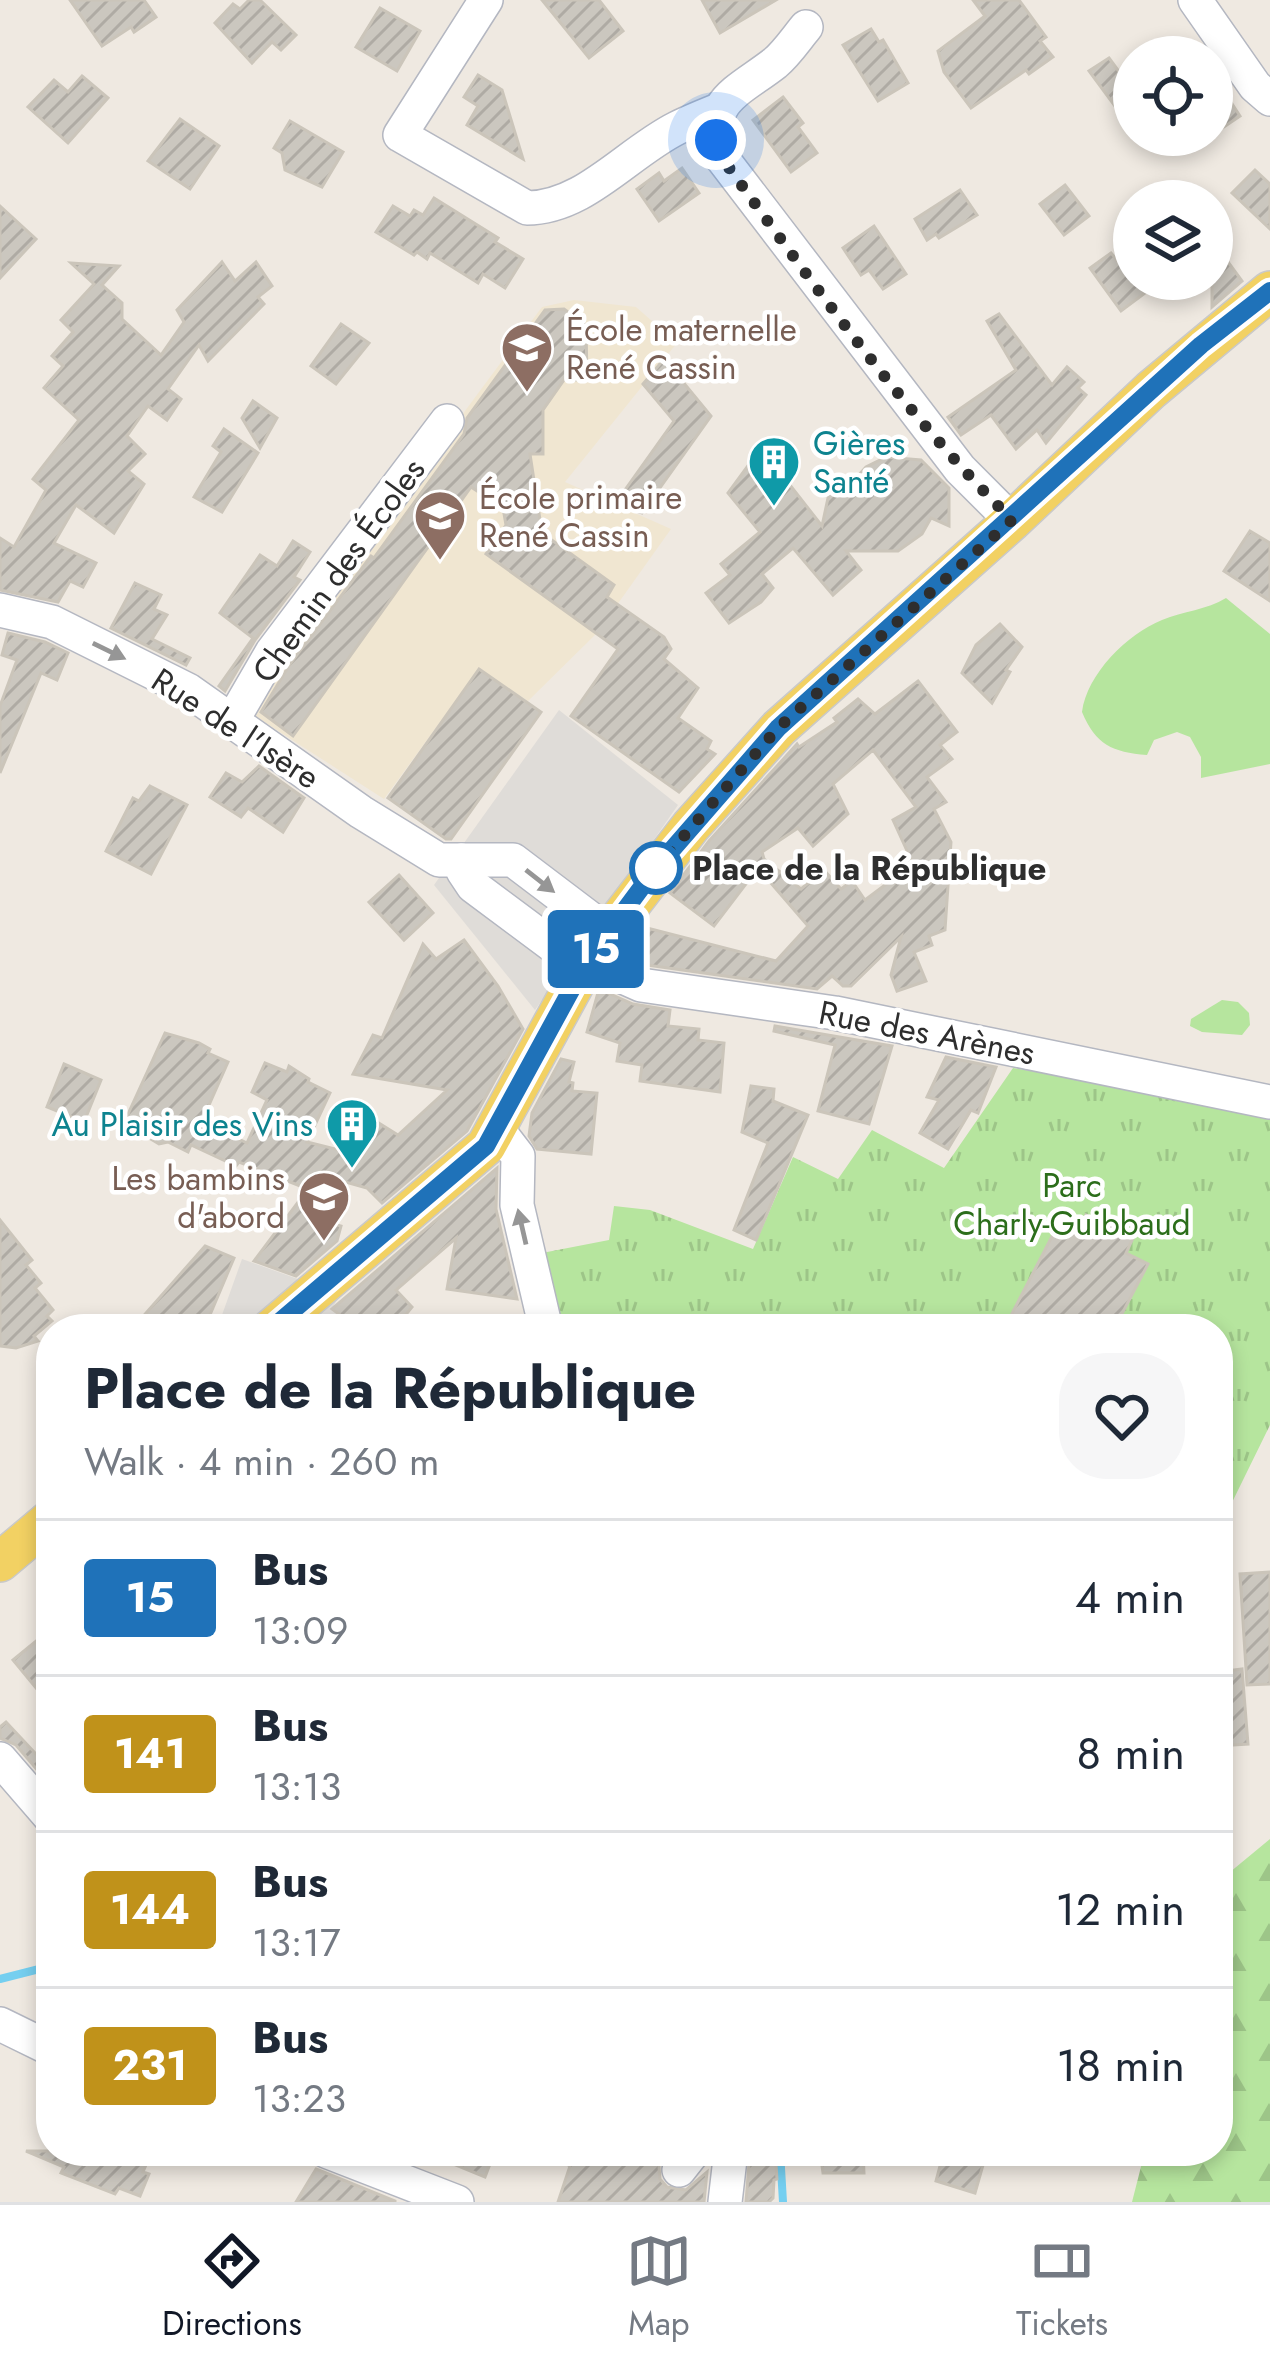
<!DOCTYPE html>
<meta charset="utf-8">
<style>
body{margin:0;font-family:Jost,sans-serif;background:#f6f6f7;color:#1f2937;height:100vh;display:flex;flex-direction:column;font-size:45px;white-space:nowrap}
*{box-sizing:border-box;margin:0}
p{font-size:39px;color:#747a83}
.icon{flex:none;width:66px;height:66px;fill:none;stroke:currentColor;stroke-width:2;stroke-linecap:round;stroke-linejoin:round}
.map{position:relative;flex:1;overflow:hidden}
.side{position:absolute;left:36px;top:1314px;width:1197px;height:852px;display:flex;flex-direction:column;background:#fff;border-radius:48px;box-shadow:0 6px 18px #0003}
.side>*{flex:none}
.badge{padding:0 24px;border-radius:9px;font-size:42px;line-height:78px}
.tools{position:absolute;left:1113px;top:36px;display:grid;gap:24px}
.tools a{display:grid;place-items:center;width:120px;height:120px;border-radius:50%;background:#fff;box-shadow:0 6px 18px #0003;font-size:60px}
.you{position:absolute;width:60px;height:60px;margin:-30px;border:9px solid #fff;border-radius:50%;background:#1a73e8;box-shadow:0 0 0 18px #1a73e833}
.map>.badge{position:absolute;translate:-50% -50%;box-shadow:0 0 0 6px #fff}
.round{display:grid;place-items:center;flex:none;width:126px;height:126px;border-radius:48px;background:#f6f6f7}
.summary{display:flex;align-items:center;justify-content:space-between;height:204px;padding:0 48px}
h1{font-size:57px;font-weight:700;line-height:90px}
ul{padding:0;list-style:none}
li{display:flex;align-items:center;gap:36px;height:156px;padding:0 48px;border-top:3px solid #e0e1e3}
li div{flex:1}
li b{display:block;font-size:45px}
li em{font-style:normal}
li .badge{min-width:132px;font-weight:700;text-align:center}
.menu{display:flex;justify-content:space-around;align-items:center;height:168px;border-top:3px solid #e0e1e3;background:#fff;font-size:33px;color:#747a83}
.menu a{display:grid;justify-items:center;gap:6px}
.menu .on{color:#111827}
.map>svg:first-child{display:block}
.education{fill:#f0e6d1}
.grass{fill:#b6e59e}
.forest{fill:url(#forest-firs)}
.park{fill:url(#park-tufts)}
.plaza{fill:#dfdcd8}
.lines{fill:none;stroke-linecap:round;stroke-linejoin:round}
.stream{stroke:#75cff0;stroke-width:8}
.building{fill:url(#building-hatch);stroke:#cbc5ba;stroke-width:3;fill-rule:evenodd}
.minor-casing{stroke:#b4b7c1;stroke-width:36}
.major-casing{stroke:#c9c9c9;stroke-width:42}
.minor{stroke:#fff;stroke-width:33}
.major{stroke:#f2d163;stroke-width:39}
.oneway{fill:#969696}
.line-casing{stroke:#fff;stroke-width:27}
.line{stroke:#1f72b9;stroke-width:18}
.walk{stroke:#2e2e2e;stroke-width:12;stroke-dasharray:0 21.6}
.stop-dot{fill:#fff;stroke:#1f72b9;stroke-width:6}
.labels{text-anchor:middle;stroke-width:9;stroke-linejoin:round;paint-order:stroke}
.education-label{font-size:33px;fill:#785e54;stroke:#fff;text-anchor:start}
.culture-label{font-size:33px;fill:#0d838f;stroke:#fff;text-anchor:start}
.street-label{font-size:33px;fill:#2e2e2e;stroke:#fff}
.stop-label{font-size:33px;font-weight:bold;fill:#2e2e2e;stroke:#fff;text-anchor:start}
.park-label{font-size:33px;fill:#2c6e1b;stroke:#fff}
</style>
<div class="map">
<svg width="1270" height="2202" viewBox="0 0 1270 2202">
<defs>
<pattern id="forest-firs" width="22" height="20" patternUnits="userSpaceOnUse" patternTransform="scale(3)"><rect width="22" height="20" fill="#b6e59e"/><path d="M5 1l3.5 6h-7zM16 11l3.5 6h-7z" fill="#9dc588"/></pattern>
<pattern id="park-tufts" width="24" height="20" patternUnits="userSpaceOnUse" patternTransform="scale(3)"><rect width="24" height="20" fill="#b6e59e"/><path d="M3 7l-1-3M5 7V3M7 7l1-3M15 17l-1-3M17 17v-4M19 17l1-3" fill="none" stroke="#9dc588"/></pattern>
<pattern id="building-hatch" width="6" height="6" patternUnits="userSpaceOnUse" patternTransform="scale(3)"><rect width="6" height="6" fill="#cbc7bf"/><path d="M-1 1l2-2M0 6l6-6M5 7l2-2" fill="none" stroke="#afaba4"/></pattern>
</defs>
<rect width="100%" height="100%" fill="#efe9e1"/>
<polygon class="education" points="574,300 636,307 677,343 565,482 671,529 597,633 528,701 479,669 384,799 244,709 542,307"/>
<g class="grass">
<path d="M 1226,598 L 1270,634 L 1270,764 L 1201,778 L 1201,757 L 1190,737 L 1177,732 L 1154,740 L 1147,755 C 1112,752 1096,745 1082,712 C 1087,674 1127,634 1162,620 C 1183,611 1207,610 1226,598 Z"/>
<polygon points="1222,1000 1238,1002 1249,1013 1250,1025 1242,1035 1202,1032 1190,1026 1191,1019"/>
</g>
<polygon class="forest" points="1270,1839 1270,2202 1132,2202 1145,2151 1218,2151 1218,1882"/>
<polygon class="park" points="1013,1068 1163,1093 1270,1120 1270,1425 1218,1531 1218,1329 563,1329 542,1253 609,1240 614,1206 650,1210 753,1249 793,1157 838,1179 872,1130 944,1168"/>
<g class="plaza">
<polygon points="559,710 678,805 535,1010 434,885"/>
<polygon points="242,1259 334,1292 338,1298 332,1309 343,1317 335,1329 217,1329"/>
</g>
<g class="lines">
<g class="stream">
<polyline points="0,1979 51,1966"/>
<polyline points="780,2151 783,2202"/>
</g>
</g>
<g class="building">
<polygon points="70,0 144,0 156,17 134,32 131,27 102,46"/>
<polygon points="249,0 260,0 296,35 281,50 272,42 252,63 215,23 233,4 240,9"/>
<polygon points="542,0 599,0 623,31 589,58"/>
<polygon points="702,0 776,0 720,33"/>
<polygon points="973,0 1019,0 1046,37 1040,41 1053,57 1029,74 1026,70 971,108 944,72 938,51 985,16"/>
<polygon points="380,8 420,31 397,71 356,47"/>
<polygon points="871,29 879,42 883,40 908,83 878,101 843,45"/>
<polygon points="1109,58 1134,92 1134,132 1089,71"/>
<polygon points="1212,73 1240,116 1212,135"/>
<polygon points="478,75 502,90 523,159 467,125 478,106 464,97"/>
<polygon points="82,76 108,98 68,143 28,107 54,80 68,92"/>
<polygon points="783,97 803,123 798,127 817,153 791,172 753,120"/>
<polygon points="180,119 219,146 190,189 148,161"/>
<polygon points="290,121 343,152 322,187 285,170 282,153 274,148"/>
<polygon points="682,168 699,193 659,221 637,189 659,173 664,181"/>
<polygon points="1255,170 1270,184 1270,229 1232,193"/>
<polygon points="1065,185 1089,216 1064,235 1040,204"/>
<polygon points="960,190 977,215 939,238 936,234 927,240 915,219"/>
<polygon points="434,198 498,238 495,242 523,259 505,288 483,274 478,283 430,253 427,259 417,252 414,255 376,232 393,206 410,216 414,210 423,215"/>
<polygon points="0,206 36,239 0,278"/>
<polygon points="874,226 906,274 883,289 869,270 861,275 843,248"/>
<polygon points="1212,240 1242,281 1212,307"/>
<polygon points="1111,253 1145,293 1121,311 1090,268"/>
<polygon points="222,262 235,281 256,262 272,286 258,297 264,304 208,361 199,345 168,389 181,399 167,420 148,406 127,436 145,454 128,471 144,484 114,533 76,505 54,543 96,563 83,587 70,581 58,602 0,590 0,538 14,547 46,490 33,479 79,420 44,388 63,366 52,356 73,332 61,320 94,284 71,263 119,266 102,285 122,303 122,319 161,355 184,322 177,310"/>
<polygon points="564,309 586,325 587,380 564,380 543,410 543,454 530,454 542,533 614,585 607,597 664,637 671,649 664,659 698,688 678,718 711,741 707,749 715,754 679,792 571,716 618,649 486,554 506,525 503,508 471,487 293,736 261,712 290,664 371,556 374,558 464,434 467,418 545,310"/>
<polygon points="999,314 1052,385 1067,367 1084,382 1078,388 1086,395 1046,443 1037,430 1016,449 991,415 961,435 948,417 1016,370 987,321"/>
<polygon points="341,324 369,343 336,384 311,366"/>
<polygon points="664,359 711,416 642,513 615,504 674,421 643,384"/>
<polygon points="253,401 277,418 260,448 242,418"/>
<polygon points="224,429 258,453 222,512 194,497 221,452 213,446"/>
<polygon points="761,448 822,526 831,484 846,489 866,467 886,457 921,460 949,488 949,526 931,518 922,534 898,551 846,551 861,570 833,595 793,548 762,574 773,588 761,602 729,623 706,593 730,575 721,564 760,532 728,493"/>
<polygon points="1250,531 1270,543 1270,601 1224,571"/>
<polygon points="293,541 310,552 294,577 300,580 255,640 225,691 219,686 253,638 220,613 260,555 277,566"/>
<polygon points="135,583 161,595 154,609 167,615 152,639 190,658 186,665 111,628"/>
<polygon points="1000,624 1022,647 1006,670 1010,672 992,703 962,673 976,645"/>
<polygon points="8,633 45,642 68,653 57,680 41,673 0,773 0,706 17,660 2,655"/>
<polygon points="479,669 541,712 451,839 446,839 388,798"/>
<path d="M 918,681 L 957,732 L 940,745 L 952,759 L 927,777 L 946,802 L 934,809 L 951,842 L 945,930 L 929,936 L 932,945 L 914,952 L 926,981 L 897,991 L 891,975 L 901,937 L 851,986 L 843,986 L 832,976 L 817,989 L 647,965 L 629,957 L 647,928 L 776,961 L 808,926 L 758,868 L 714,926 L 670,893 L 709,841 L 797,744 L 799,747 L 837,722 L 834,718 L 858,699 L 875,714 ZM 873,750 L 916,807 L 893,820 L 913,864 L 865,900 L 852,881 L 841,889 L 824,870 L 801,889 L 764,859 L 762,852 L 798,828 L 813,846 L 848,814 L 833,784 Z"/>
<polygon points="259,766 304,798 283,832 248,808 241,817 210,797 226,773 242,782"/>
<polygon points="150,786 187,805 151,874 106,851 133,798 139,801"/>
<polygon points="399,875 433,913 404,940 369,902"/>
<polygon points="464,940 498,986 523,1029 467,1131 382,1203 367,1188 342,1181 330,1223 341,1226 337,1241 296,1276 254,1261 308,1189 239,1162 236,1166 191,1145 188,1152 168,1142 159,1144 124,1123 165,1033 199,1043 210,1049 208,1053 228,1062 202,1121 247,1143 267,1100 252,1092 265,1063 287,1072 289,1066 309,1079 308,1082 330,1093 307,1142 363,1156 374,1120 398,1135 447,1090 353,1074 373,1035 382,1038 423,944 436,959"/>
<polygon points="599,989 633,1004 670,1010 668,1026 699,1029 698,1040 724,1043 720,1092 640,1081 642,1065 617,1061 620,1043 587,1032"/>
<polygon points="775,1026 892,1046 869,1124 818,1111 835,1045 774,1031"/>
<polygon points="946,1057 996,1067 978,1113 971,1110 948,1149 920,1133 939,1100 927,1097"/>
<polygon points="561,1059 574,1062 569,1082 573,1083 572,1091 597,1093 591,1154 537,1149 529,1136 532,1113"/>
<polygon points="64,1064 101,1080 84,1122 47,1107"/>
<polygon points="751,1086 774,1089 773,1101 808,1115 756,1240 734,1230 768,1143 742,1132"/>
<polygon points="497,1168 496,1209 517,1299 447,1289 456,1238 396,1290 412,1307 394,1329 335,1329 343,1317 332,1309"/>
<polygon points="1086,1215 1134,1236 1126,1253 1148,1264 1114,1329 1004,1329 1061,1219 1079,1228"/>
<polygon points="0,1220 32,1260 26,1265 41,1283 35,1288 53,1310 47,1316 52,1321 34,1336 38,1341 16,1348 0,1346"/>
<polygon points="205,1246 234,1258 204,1329 132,1329"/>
<polygon points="1270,1572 1270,1684 1247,1685 1240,1574"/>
<polygon points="51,1629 51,1706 13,1660"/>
<polygon points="1242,1669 1248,1744 1218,1746 1218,1672"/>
<polygon points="6,1722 51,1770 51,1786 16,1745 0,1738 0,1727"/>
<polygon points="26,2151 152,2151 143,2172 149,2174 140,2196 119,2188 115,2194 61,2173 64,2167"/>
<polygon points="422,2151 495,2151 485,2177"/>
<polygon points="543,2151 667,2151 659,2166 660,2179 667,2187 686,2190 707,2172 704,2202 558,2202 570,2166"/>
<polygon points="750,2151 775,2151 777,2179 774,2180 773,2198 769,2202 746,2202"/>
<polygon points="820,2151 863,2151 864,2173 823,2173"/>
<polygon points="944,2151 987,2151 975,2193 936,2181"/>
<polygon points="316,2169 395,2201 395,2202 296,2202"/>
</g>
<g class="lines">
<g class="minor-casing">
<g id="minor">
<path d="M 486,0 L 400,135 L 527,208 C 584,208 627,153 677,128 C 691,121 706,115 721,109"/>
<polyline points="1195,0 1255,86 1270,99"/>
<path d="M 806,27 C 796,39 787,53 775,63 C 738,92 701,102 722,158 L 960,469 L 1012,521"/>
<polyline points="0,610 52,622 188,690 361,812 439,860 513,860 608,932"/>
<polyline points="232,721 272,652 447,421"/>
<polyline points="462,860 463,871 473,886 583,968"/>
<polyline points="587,961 641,985 835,1013 1270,1102"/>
<polyline points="498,1130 518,1156 517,1205 546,1329"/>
<polyline points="0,1759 51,1818"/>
<polyline points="0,2024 51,2049"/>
<polyline points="326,2151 457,2202"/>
<polyline points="679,2170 694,2151"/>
<polyline points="725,2202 730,2159 728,2151"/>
</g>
</g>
<g class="major-casing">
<g id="major">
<polyline points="271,1329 486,1146 587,961 691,826 779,728 1012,521 1151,390 1270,291"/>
<polyline points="0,1562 51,1519"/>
</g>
</g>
<use href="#minor" class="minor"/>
<use href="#major" class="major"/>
</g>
<defs><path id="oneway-solid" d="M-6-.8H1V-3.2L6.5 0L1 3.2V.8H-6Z" transform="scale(3)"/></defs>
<g class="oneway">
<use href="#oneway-solid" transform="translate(109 651) rotate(26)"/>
<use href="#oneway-solid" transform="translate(540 881) rotate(38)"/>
<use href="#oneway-solid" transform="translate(522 1227) rotate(-103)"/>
</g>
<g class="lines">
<g class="line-casing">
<polyline id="line" points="271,1329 486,1146 587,961 656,868 778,728 1201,345 1270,291"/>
</g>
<use href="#line" class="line"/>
<path class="walk" d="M 656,868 L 778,728 L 1012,520 C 903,412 812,282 722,158 L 716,140"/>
</g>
<defs>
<g id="school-pin" transform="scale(2.7)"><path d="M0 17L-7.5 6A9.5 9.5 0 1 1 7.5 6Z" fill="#8d6e63" stroke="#fff"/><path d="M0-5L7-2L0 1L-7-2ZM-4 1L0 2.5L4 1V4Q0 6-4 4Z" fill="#fff"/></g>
<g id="building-pin" transform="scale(2.7)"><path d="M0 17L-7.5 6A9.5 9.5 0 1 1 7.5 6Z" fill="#0f9aa8" stroke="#fff"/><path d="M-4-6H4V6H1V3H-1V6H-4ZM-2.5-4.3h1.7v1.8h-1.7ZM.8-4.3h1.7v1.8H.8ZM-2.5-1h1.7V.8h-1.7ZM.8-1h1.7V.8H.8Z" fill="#fff"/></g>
</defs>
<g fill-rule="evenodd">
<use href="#school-pin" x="527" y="348"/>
<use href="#building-pin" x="774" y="462"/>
<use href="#school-pin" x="440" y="516"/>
<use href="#building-pin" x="352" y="1124"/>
<use href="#school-pin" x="324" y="1197"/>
</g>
<circle class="stop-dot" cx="656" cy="868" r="24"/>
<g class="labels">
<g class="education-label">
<text x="566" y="341">École maternelle<tspan x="566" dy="38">René Cassin</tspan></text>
<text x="479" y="509">École primaire<tspan x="479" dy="38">René Cassin</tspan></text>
<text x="285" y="1190" text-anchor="end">Les bambins<tspan x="285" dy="38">d'abord</tspan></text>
</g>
<g class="culture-label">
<text x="813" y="455">Gières<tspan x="813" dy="38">Santé</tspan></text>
<text x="313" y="1136" text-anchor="end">Au Plaisir des Vins</text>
</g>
<g class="street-label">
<text transform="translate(338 570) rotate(-54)" y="12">Chemin des Écoles</text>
<text transform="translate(236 728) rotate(33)" y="12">Rue de l'Isère</text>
<text transform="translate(927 1032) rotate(11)" y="12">Rue des Arènes</text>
</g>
<g class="stop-label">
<text x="692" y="880">Place de la République</text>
</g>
<g class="park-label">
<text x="1072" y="1197">Parc<tspan x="1072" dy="38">Charly-Guibbaud</tspan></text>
</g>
</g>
</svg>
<div class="tools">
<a><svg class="icon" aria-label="locate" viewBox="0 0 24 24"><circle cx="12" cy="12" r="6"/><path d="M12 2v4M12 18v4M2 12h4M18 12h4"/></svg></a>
<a><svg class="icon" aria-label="layers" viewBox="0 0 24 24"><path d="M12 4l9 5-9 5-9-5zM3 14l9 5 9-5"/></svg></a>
</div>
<div class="you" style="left:716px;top:140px"></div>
<b class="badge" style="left:596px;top:949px;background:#1f72b9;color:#fff">15</b>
<section class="side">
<div class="summary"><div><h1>Place de la République</h1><p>Walk · 4 min · 260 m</p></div><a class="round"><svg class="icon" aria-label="heart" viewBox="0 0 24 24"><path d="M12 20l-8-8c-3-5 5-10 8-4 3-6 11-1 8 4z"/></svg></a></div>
<ul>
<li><span class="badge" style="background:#1f72b9;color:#fff">15</span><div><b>Bus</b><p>13:09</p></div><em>4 min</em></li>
<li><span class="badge" style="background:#c0921a;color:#fff">141</span><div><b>Bus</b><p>13:13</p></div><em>8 min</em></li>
<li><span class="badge" style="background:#c0921a;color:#fff">144</span><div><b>Bus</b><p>13:17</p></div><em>12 min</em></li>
<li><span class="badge" style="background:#c0921a;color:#fff">231</span><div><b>Bus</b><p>13:23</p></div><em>18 min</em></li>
</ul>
</section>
</div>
<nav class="menu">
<a class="on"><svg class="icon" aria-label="directions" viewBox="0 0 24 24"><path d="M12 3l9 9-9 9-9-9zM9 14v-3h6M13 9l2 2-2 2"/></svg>Directions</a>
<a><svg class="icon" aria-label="map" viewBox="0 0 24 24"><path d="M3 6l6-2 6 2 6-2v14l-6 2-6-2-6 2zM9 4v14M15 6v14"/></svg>Map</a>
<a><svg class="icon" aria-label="tickets" viewBox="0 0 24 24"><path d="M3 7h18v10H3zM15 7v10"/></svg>Tickets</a>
</nav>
